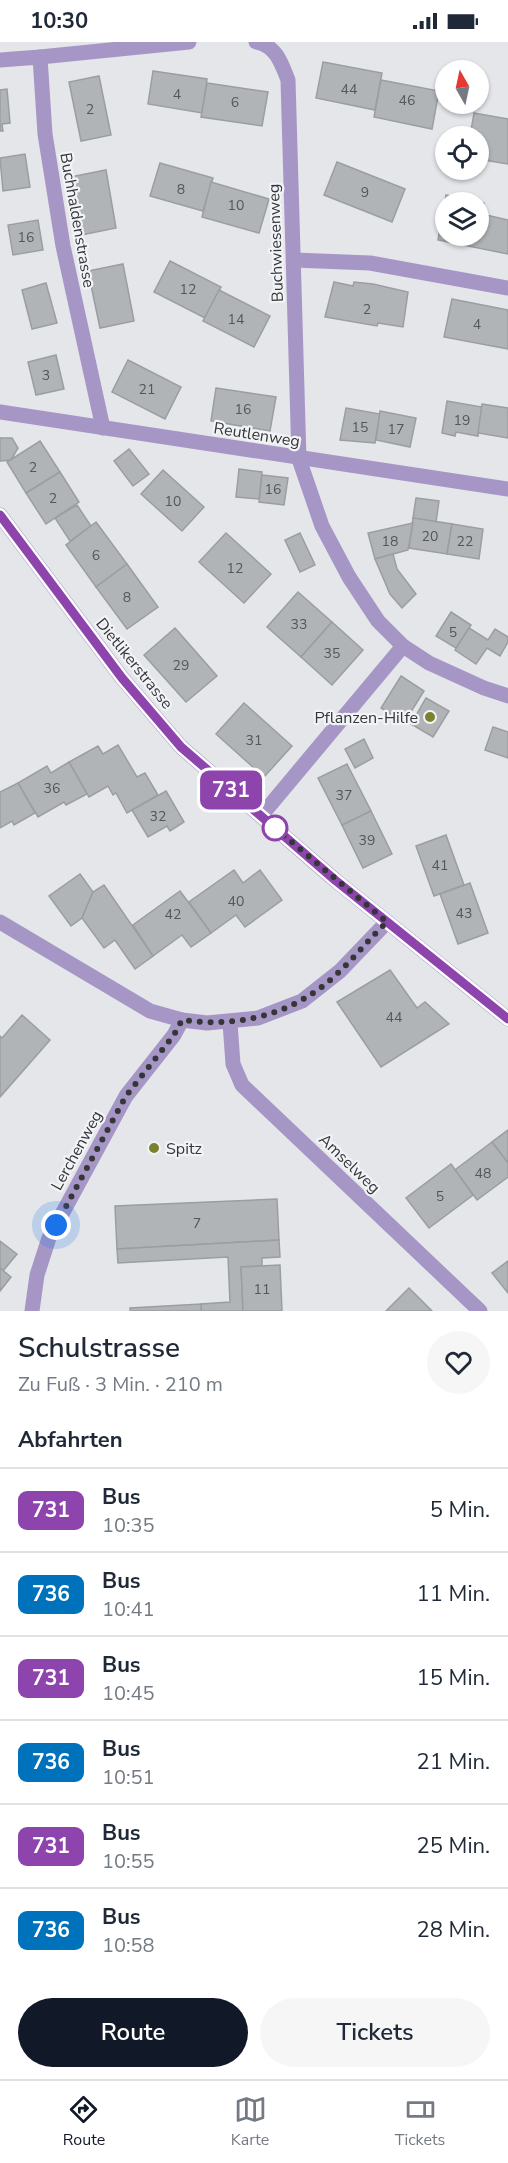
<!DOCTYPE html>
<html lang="de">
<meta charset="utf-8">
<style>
body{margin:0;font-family:"Nunito Sans",sans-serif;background:#f6f6f7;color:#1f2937;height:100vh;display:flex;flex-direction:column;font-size:22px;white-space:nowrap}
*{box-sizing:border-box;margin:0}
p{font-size:20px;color:#747a83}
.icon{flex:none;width:33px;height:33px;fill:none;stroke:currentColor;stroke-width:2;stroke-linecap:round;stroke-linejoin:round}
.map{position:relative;height:1269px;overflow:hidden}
.panel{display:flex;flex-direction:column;background:#fff;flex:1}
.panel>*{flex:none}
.badge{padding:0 12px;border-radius:9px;font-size:21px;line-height:39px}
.needle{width:39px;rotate:351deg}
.buttons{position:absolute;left:435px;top:18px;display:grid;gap:12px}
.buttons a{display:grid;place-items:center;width:54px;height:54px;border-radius:50%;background:#fff;box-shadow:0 2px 4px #0004;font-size:30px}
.you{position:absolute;width:30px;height:30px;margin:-15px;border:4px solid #fff;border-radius:50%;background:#1a73e8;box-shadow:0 0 0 9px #1a73e833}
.map>.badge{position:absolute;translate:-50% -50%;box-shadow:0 0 0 3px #fff}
h2{padding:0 18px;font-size:22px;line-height:54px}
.round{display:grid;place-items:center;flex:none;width:63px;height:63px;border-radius:32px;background:#f6f6f7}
.headline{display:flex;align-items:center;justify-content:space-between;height:102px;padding:0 18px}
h1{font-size:28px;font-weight:600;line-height:45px}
.cta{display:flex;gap:12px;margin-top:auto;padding:12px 18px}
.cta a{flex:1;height:69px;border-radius:36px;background:#111827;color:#fff;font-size:24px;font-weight:600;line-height:69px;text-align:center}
.cta a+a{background:#f6f6f7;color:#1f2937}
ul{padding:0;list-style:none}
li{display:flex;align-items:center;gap:18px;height:84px;padding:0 18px;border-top:2px solid #e0e1e3}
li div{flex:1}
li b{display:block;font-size:22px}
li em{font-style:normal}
li .badge{min-width:66px;font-weight:700;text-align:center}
.status{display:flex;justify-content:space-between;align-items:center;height:42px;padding:0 30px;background:#fff;direction:ltr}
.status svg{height:16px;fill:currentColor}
.tab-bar{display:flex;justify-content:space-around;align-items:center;height:84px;border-top:2px solid #e0e1e3;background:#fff;font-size:16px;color:#747a83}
.tab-bar a{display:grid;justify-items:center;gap:3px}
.tab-bar .current{color:#111827}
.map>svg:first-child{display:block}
.building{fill:#b1b4b7;stroke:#9b9ea1;stroke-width:1.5;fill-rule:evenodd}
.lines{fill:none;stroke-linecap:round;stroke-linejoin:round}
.minor{stroke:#a696c6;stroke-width:15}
.line-casing{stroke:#fff;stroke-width:14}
.line{stroke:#8e44ad;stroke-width:9}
.walk{stroke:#353637;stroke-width:6;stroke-dasharray:0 10.8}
.poi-dot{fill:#7b822e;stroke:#f2f3f7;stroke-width:2}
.stop-dot{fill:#fff;stroke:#8e44ad;stroke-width:3}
.labels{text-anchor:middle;stroke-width:4.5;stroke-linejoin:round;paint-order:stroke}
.number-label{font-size:14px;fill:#545657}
.street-label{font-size:16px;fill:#353637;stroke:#f2f3f7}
.poi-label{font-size:16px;fill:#353637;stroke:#f2f3f7;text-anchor:end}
</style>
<div class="status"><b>10:30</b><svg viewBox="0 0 49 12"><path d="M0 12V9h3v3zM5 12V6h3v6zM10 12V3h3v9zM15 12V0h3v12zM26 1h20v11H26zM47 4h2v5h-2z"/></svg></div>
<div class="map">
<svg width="508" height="1269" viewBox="0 0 508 1269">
<rect width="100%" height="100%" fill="#e4e6ea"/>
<g class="building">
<polygon points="323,20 382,31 375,68 316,56"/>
<polygon points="153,29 207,37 202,71 148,62"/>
<polygon points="99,34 111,93 81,99 69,40"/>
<polygon points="381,38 439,49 432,87 374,75"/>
<polygon points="207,41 268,50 262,84 201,75"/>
<polygon points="7,47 10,81 2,82 3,89 0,89 0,48"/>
<polygon points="474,71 508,77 508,122 478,117 478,94 470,94"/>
<polygon points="25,112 30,145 3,149 0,116"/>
<polygon points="337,120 405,147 392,180 324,153"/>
<polygon points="160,121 213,136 203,169 150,154"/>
<polygon points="106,128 116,186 81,193 70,135"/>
<polygon points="211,140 269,157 259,191 202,175"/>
<path d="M 446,153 L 484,161 L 482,172 L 508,178 L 508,212 L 438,198 ZM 446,160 L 478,160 L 478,194 L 446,194 Z"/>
<polygon points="38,178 43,208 13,213 8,183"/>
<polygon points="170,219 221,245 205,276 154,250"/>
<polygon points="123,222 134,279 100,286 88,229"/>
<polygon points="334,240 353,244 354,240 373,242 408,250 403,285 378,281 377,284 325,275"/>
<polygon points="46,241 57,281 32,287 22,248"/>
<polygon points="219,248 270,274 254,305 203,279"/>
<polygon points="452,257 508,268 508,307 444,295"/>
<polygon points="56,313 64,347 36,353 28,320"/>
<polygon points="128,318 181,345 165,377 112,350"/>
<polygon points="216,346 276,355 270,389 211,379"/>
<polygon points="447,359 482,365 478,394 456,390 455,394 442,391"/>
<polygon points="482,362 508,366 508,396 478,391"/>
<polygon points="346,366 380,372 375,401 340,398"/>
<polygon points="380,369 416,376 410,405 376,398"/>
<polygon points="0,396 12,396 18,406 11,418 0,419"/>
<polygon points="40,399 60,430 26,451 7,420"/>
<polygon points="129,407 149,432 133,444 114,419"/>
<polygon points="239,427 262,430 259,457 236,455"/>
<polygon points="163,428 204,465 182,489 141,452"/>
<polygon points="60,430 79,460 46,482 26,451"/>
<polygon points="262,433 288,436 284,463 259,460"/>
<polygon points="416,456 439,459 436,480 413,476"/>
<polygon points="77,463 91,484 70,499 55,476"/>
<polygon points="413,476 452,482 447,512 409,506"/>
<polygon points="96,480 127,522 96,545 66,503"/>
<polygon points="413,481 408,508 375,517 368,491"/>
<polygon points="452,482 483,487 479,517 447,512"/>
<polygon points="226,491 271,532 244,561 199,520"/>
<polygon points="300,491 315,523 300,530 285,498"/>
<polygon points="393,512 397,527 416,552 402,566 390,552 375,517"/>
<polygon points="127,522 158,565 127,587 96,545"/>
<polygon points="298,550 332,580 301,615 267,585"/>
<polygon points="451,570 471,583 456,606 436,594"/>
<polygon points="332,580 363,608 332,643 301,615"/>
<polygon points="175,586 217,634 186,660 144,613"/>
<polygon points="469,586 488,598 495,587 508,595 508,600 500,614 487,606 476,622 455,608"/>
<polygon points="401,634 424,649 404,681 381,666"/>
<polygon points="426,656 449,669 433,695 411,682"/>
<polygon points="244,661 292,704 264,735 216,692"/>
<polygon points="493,685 508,690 508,716 485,708"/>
<polygon points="364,697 373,716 355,726 345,707"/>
<polygon points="118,703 137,735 145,731 158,753 127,771 116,751 113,753 108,744 89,755 69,720 98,704 103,712"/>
<polygon points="69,720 87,752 66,763 64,760 38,775 18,741 47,724 51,731"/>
<polygon points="347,722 371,769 342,783 318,736"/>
<polygon points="18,741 35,771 14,783 12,779 0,786 0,750"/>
<polygon points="166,749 184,780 170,789 167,784 148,795 132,768"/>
<polygon points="371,769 392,812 363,826 342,783"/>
<polygon points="446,793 464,843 434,854 416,804"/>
<polygon points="234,828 243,841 260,828 282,858 245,885 236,873 211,891 189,860"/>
<polygon points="80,832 93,850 82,876 71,884 49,854"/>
<polygon points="470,841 488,891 458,902 440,852"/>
<polygon points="104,843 153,914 135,927 115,898 104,906 82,876 93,850"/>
<polygon points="180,849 211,891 191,905 182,893 153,914 133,883"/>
<polygon points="390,928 417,966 425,960 449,982 381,1025 337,960"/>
<polygon points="22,973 50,998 0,1055 0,994 2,996"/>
<polygon points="508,1088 508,1121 492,1100"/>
<polygon points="492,1100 508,1121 508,1135 477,1158 455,1128"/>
<polygon points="451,1122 473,1153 429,1186 406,1156"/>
<polygon points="277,1157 279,1198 117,1207 115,1164"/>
<polygon points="279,1198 280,1215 262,1216 262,1224 241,1225 243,1269 201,1269 201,1262 230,1260 228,1215 118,1221 117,1207"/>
<polygon points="0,1199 17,1212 3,1229 0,1226"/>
<polygon points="508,1219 508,1251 492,1231"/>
<polygon points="280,1223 282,1269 243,1269 241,1225"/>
<polygon points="0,1226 11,1235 0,1249"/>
<polygon points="409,1246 432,1269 386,1269"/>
<polygon points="201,1262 201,1269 130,1269 130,1266"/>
</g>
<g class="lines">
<g class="minor">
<path d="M 256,0 C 276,4 281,20 288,38 L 299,417 L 322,484 L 349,535 L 378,579 L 403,604 L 429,621 L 484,646 L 508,654"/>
<polyline points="40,15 189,0"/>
<polyline points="0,18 40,15 45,92 63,204 103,386"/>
<polyline points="294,218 370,221 508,246"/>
<polyline points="0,370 508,447"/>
<polyline points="0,473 122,636 181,705 335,838 508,977"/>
<polyline points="261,774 403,604"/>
<polyline points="0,880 150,969 182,978 207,981 258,976 302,959 340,929 387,880"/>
<polyline points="230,981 233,1022 242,1043 480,1269"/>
<polyline points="32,1269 37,1233 49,1196 126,1054 174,993 182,978"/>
</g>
</g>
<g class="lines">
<g class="line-casing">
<polyline id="line" points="0,473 122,636 181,705 335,838 508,977"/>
</g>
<use href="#line" class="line"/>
<path class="walk" d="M 56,1183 L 126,1054 L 174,993 L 182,978 C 241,986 296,972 339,930 C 356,914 370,896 387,880 L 275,786"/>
</g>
<g class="poi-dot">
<circle cx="430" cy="675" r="6"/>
<circle cx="154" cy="1106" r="6"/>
</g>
<circle class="stop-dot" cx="275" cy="786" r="12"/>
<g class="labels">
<g class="number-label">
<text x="349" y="52">44</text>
<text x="177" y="57">4</text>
<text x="407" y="63">46</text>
<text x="235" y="65">6</text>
<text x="90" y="72">2</text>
<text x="181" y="152">8</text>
<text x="365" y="155">9</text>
<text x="236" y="168">10</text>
<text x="26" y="200">16</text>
<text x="188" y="252">12</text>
<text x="367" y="272">2</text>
<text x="236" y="282">14</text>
<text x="477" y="287">4</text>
<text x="46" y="338">3</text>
<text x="147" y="352">21</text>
<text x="243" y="372">16</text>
<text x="462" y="383">19</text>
<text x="360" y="390">15</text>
<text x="396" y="392">17</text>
<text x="33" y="430">2</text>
<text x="273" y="452">16</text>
<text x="53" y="461">2</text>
<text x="173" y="464">10</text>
<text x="430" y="499">20</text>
<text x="390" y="504">18</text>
<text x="465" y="504">22</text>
<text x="96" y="518">6</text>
<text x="235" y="531">12</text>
<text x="127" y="560">8</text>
<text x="299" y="587">33</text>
<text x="453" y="595">5</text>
<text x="332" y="616">35</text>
<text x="181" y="628">29</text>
<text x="254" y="703">31</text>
<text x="52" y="751">36</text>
<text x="344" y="758">37</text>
<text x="158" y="779">32</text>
<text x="367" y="803">39</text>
<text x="440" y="828">41</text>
<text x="236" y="864">40</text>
<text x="464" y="876">43</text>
<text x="173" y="877">42</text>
<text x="394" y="980">44</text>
<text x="483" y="1136">48</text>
<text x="440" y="1159">5</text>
<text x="197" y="1186">7</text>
<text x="262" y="1252">11</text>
</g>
<g class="street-label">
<text transform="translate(78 178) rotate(80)" y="6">Buchhaldenstrasse</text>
<text transform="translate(275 201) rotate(-92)" y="6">Buchwiesenweg</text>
<text transform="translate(257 392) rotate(9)" y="6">Reutlenweg</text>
<text transform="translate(135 621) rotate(51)" y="6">Dietlikerstrasse</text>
<text transform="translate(76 1108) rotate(-61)" y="6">Lerchenweg</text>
<text transform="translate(350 1121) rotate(44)" y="6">Amselweg</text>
</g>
<g class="poi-label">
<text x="418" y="681">Pflanzen-Hilfe</text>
<text x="166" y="1112" text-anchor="start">Spitz</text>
</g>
</g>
</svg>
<div class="buttons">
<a><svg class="needle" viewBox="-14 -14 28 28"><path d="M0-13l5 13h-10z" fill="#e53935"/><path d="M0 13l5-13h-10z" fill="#747a83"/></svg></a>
<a><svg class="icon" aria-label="locate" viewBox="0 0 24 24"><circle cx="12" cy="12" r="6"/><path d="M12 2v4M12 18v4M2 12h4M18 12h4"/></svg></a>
<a><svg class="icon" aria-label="layers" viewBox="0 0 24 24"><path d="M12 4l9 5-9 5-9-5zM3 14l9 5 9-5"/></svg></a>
</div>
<div class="you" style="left:56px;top:1183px"></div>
<b class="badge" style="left:231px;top:748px;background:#8e44ad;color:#fff">731</b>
</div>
<section class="panel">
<div class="headline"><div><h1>Schulstrasse</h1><p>Zu Fuß · 3 Min. · 210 m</p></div><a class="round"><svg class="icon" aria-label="heart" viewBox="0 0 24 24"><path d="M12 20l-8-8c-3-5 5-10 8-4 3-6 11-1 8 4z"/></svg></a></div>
<h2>Abfahrten</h2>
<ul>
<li><span class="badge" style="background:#8e44ad;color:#fff">731</span><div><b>Bus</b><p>10:35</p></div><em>5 Min.</em></li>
<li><span class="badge" style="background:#0072bc;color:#fff">736</span><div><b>Bus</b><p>10:41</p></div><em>11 Min.</em></li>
<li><span class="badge" style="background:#8e44ad;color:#fff">731</span><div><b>Bus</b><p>10:45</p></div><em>15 Min.</em></li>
<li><span class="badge" style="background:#0072bc;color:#fff">736</span><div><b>Bus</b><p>10:51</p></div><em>21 Min.</em></li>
<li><span class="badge" style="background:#8e44ad;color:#fff">731</span><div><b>Bus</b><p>10:55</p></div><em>25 Min.</em></li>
<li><span class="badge" style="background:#0072bc;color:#fff">736</span><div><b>Bus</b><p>10:58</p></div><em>28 Min.</em></li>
</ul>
<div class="cta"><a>Route</a><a>Tickets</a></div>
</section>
<nav class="tab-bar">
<a class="current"><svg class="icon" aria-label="directions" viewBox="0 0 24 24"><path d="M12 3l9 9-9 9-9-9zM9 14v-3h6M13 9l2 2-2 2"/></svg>Route</a>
<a><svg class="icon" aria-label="map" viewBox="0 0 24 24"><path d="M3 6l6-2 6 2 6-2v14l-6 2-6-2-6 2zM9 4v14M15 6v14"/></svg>Karte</a>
<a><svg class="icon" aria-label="tickets" viewBox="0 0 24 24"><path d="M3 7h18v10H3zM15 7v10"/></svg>Tickets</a>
</nav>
